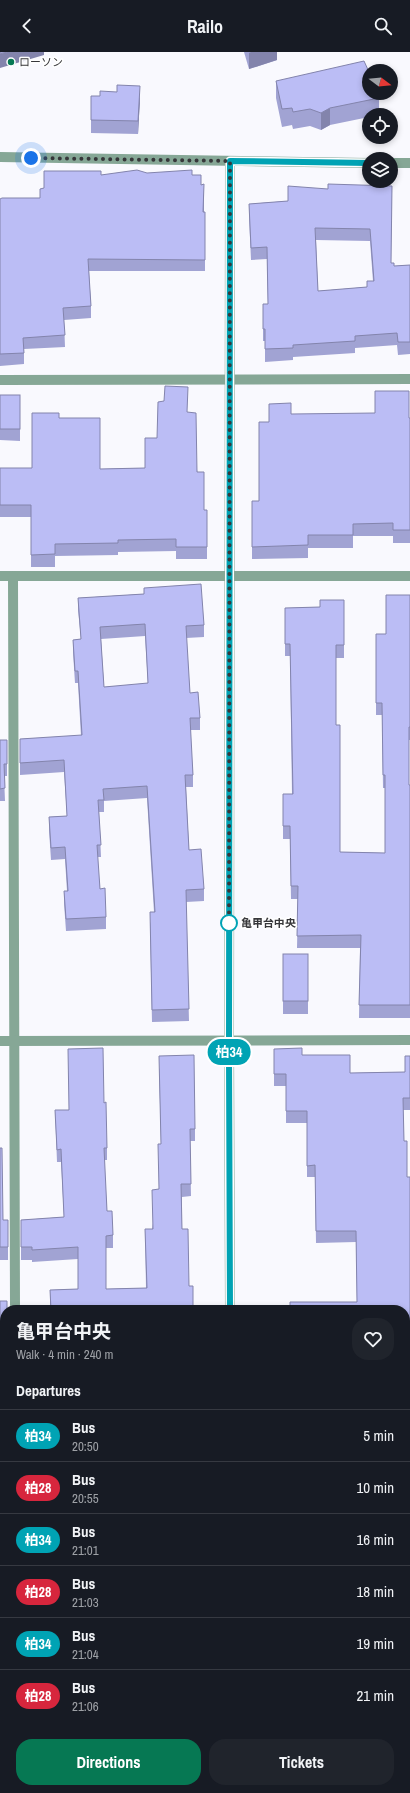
<!DOCTYPE html>
<meta charset="utf-8">
<style>
body{margin:0;font-family:"Archivo Narrow","Noto Sans JP",sans-serif;background:#20242c;color:#f1f3f6;height:100vh;display:flex;flex-direction:column;font-size:15px;white-space:nowrap}
*{box-sizing:border-box;margin:0}
p{font-size:13px;color:#9ea1a6}
.icon{flex:none;width:22px;height:22px;fill:none;stroke:currentColor;stroke-width:2;stroke-linecap:round;stroke-linejoin:round}
.map{position:relative;flex:1;overflow:hidden}
.panel{position:absolute;left:0px;top:1253px;width:410px;height:488px;display:flex;flex-direction:column;background:#171b24;border-radius:16px 16px 0 0;box-shadow:0 2px 6px #0003}
.panel>*{flex:none}
.badge{padding:0 8px;border-radius:13px;font-size:14px;line-height:26px}
.needle{width:26px;rotate:106deg}
.tools{position:absolute;left:362px;top:12px;display:grid;gap:8px}
.tools a{display:grid;place-items:center;width:36px;height:36px;border-radius:50%;background:#171b24;box-shadow:0 2px 6px #0003;font-size:20px}
.you{position:absolute;width:20px;height:20px;margin:-10px;border:3px solid #fff;border-radius:50%;background:#1a73e8;box-shadow:0 0 0 6px #1a73e833}
.map>.badge{position:absolute;translate:-50% -50%;box-shadow:0 0 0 2px #fff}
h2{padding:0 16px;font-size:15px;line-height:36px}
.round{display:grid;place-items:center;flex:none;width:42px;height:42px;border-radius:16px;background:#20242c}
.overview{display:flex;align-items:center;justify-content:space-between;height:68px;padding:0 16px}
h1{font-size:19px;font-weight:700;line-height:30px}
.action{display:flex;gap:8px;margin-top:auto;padding:8px 16px}
.action a{flex:1;height:46px;border-radius:16px;background:#067853;color:#fff;font-size:16px;font-weight:700;line-height:46px;text-align:center}
.action a+a{background:#20242c;color:#f1f3f6}
ul{padding:0;list-style:none}
li{display:flex;align-items:center;gap:12px;height:52px;padding:0 16px;border-top:1px solid #363941}
li div{flex:1}
li b{display:block;font-size:15px}
li em{font-style:normal}
li .badge{min-width:44px;font-weight:700;text-align:center}
header{display:flex;justify-content:space-between;align-items:center;height:52px;padding:0 16px;background:#171b24;font-size:18px;font-weight:700}
.map>svg:first-child{display:block}
.lines{fill:none;stroke-linecap:round;stroke-linejoin:round}
.minor{stroke:#86a796;stroke-width:10}
.wall{fill:#a1a3d3;fill-rule:evenodd}
.shaded-wall{fill:#8384ac}
.building{fill:#bbbdf5;stroke:#8384ac;fill-rule:evenodd}
.line-casing{stroke:#fff;stroke-width:9}
.line{stroke:#00a3b4;stroke-width:6}
.walk{stroke:#37373a;stroke-width:4;stroke-dasharray:0 7.2}
.poi-dot{fill:#067853;stroke:#fff;stroke-width:1.5}
.stop-dot{fill:#fff;stroke:#00a3b4;stroke-width:2}
.labels{text-anchor:middle;stroke-width:3;stroke-linejoin:round;paint-order:stroke}
.poi-label{font-size:11px;fill:#37373a;stroke:#fff;text-anchor:start}
.stop-label{font-size:11px;font-weight:bold;fill:#37373a;stroke:#fff;text-anchor:start}
</style>
<header><svg class="icon" aria-label="back" viewBox="0 0 24 24"><path d="M15 5l-7 7 7 7"/></svg>Railo<svg class="icon" aria-label="search" viewBox="0 0 24 24"><circle cx="10" cy="10" r="6"/><path d="M15 15l6 6"/></svg></header>
<div class="map">
<svg width="410" height="1741" viewBox="0 0 410 1741">
<rect width="100%" height="100%" fill="#f9f9fe"/>
<g class="lines">
<g class="minor">
<polyline points="0,105 369,111"/>
<polyline points="230,109 229,988 230,1258"/>
<polyline points="391,111 410,111"/>
<polyline points="0,328 410,327"/>
<polyline points="0,524 410,524"/>
<polyline points="13,524 15,1258"/>
<polyline points="0,989 410,988"/>
<polyline points="405,1346 410,1341"/>
<polyline points="0,1439 5,1439"/>
<polyline points="405,1600 410,1595"/>
<polyline points="0,1629 5,1629"/>
<polyline points="232,1736 232,1741"/>
</g>
</g>
<g class="wall">
<polygon points="244,0 277,0 277,8 249,17"/>
<polygon points="276,29 379,46 379,63 369,63 369,65 330,73 321,78 310,74 293,77 292,73 282,75 276,46"/>
<polygon points="117,40 140,46 138,82 91,81 91,44 100,44"/>
<polygon points="147,121 192,123 201,133 204,144 204,160 205,160 205,219 89,219 91,254 91,266 64,268 65,295 24,297 24,312 0,314 0,147 40,146 101,123"/>
<path d="M 392,134 L 391,211 L 394,214 L 410,213 L 410,302 L 398,303 L 397,293 L 355,296 L 355,301 L 293,305 L 293,308 L 265,310 L 265,289 L 263,289 L 263,252 L 268,252 L 267,207 L 251,208 L 249,164 L 249,152 L 288,149 L 328,137 ZM 316,188 L 370,189 L 373,229 L 367,229 L 367,235 L 318,239 Z"/>
<polygon points="0,343 20,343 20,389 0,388"/>
<polygon points="187,360 204,458 207,458 207,507 176,507 176,499 118,500 118,503 55,504 55,515 31,515 31,465 0,465 0,416 32,416 59,366 100,417 145,416 157,386"/>
<polygon points="291,362 410,366 410,491 393,491 393,484 353,484 353,496 308,496 308,506 252,507 252,449 259,449 269,370"/>
<path d="M 144,536 L 204,573 L 204,585 L 186,586 L 190,641 L 200,666 L 200,678 L 190,678 L 193,723 L 193,735 L 186,735 L 189,798 L 204,837 L 204,849 L 186,850 L 189,969 L 152,970 L 150,872 L 154,860 L 147,746 L 104,749 L 104,760 L 99,760 L 101,805 L 97,805 L 100,837 L 106,865 L 106,877 L 66,879 L 64,851 L 64,839 L 67,839 L 65,807 L 51,808 L 49,778 L 49,765 L 67,764 L 64,720 L 20,723 L 20,687 L 81,684 L 78,631 L 75,631 L 73,600 L 73,588 L 81,587 L 78,558 L 78,546 L 144,542 ZM 145,584 L 148,632 L 104,635 L 101,587 Z"/>
<polygon points="410,543 410,688 409,688 409,733 410,733 410,966 359,966 360,896 297,896 298,847 291,847 290,787 283,787 283,742 292,742 290,604 285,604 285,556 320,555 344,548 344,606 336,606 336,673 340,800 385,801 385,736 383,736 382,663 376,663 376,582 386,582"/>
<polygon points="0,688 7,688 7,724 4,724 5,749 0,749"/>
<rect x="283" y="902" width="25" height="60"/>
<polygon points="274,997 302,1003 350,1021 405,1020 410,1004 410,1058 403,1058 404,1089 407,1125 410,1125 410,1314 405,1314 405,1258 357,1250 356,1190 316,1191 315,1125 307,1125 307,1071 286,1071 286,1034 274,1034"/>
<polygon points="159,1016 195,1077 195,1089 190,1089 191,1144 182,1145 182,1177 189,1234 193,1258 50,1258 50,1238 78,1237 78,1207 32,1210 32,1208 21,1208 21,1168 64,1165 61,1110 57,1110 55,1058 68,1058 104,1051 107,1096 107,1108 104,1108 107,1159 113,1183 113,1196 106,1196 106,1237 146,1236 145,1177 152,1177 159,1137 161,1092"/>
<polygon points="0,1096 3,1168 8,1168 8,1208 0,1208"/>
<polygon points="0,1249 5,1258 5,1292 1,1292 2,1338 0,1338"/>
<polygon points="0,1452 5,1452 5,1594 0,1593"/>
<polygon points="254,1736 405,1736 410,1741 392,1741 389,1738 388,1741 254,1741"/>
</g>
<g class="shaded-wall">
<polygon points="7,0 44,0 44,3 0,16 0,2"/>
<polygon points="251,0 277,0 277,8 249,17 249,1"/>
<polygon points="140,34 140,46 138,82 138,69"/>
<polygon points="330,56 330,73 321,78 321,61"/>
<polygon points="204,132 204,144 203,172 203,160"/>
<polygon points="410,1539 410,1549 405,1554 405,1544"/>
</g>
<g class="building">
<polygon points="0,0 7,0 0,2"/>
<polygon points="364,9 369,20 369,41 377,41 379,46 330,56 321,61 310,57 293,60 292,56 282,57 276,29"/>
<polygon points="117,33 140,34 138,69 91,68 91,44 100,44 100,39 117,40"/>
<polygon points="137,118 147,121 192,118 192,123 201,123 201,133 204,132 203,160 205,160 205,208 88,207 91,254 63,256 65,283 23,286 24,301 0,302 0,147 2,146 40,146 40,137 44,136 44,119 101,119 101,123"/>
<path d="M 328,132 L 392,134 L 391,211 L 394,211 L 394,214 L 410,213 L 410,290 L 398,290 L 397,281 L 355,284 L 355,289 L 293,293 L 293,296 L 265,297 L 265,277 L 263,277 L 263,252 L 268,252 L 267,195 L 251,196 L 249,152 L 288,149 L 288,134 L 328,137 ZM 315,176 L 370,177 L 374,229 L 367,229 L 367,235 L 318,239 Z"/>
<polygon points="165,334 188,335 187,360 196,361 197,420 204,420 204,458 207,458 207,495 176,495 176,487 118,488 118,491 55,492 55,502 31,503 31,453 0,453 0,416 32,416 32,361 59,361 59,366 100,366 100,417 145,416 145,386 157,386 158,350 164,349"/>
<polygon points="375,339 409,339 409,366 410,366 410,478 393,478 393,471 353,472 353,483 308,483 308,493 252,495 252,449 259,449 259,370 269,370 269,352 291,351 291,362 375,361"/>
<rect x="0" y="343" width="20" height="34"/>
<path d="M 201,532 L 204,573 L 186,574 L 190,641 L 198,640 L 200,666 L 190,666 L 193,723 L 185,723 L 189,798 L 201,797 L 204,837 L 186,838 L 189,957 L 152,958 L 150,860 L 155,860 L 147,734 L 103,737 L 104,748 L 98,748 L 101,793 L 97,793 L 100,837 L 105,836 L 106,865 L 66,867 L 64,839 L 68,839 L 65,795 L 51,796 L 49,765 L 67,764 L 64,708 L 20,711 L 20,687 L 82,683 L 78,619 L 75,619 L 73,588 L 81,587 L 78,546 L 144,542 L 144,536 ZM 145,572 L 148,631 L 104,635 L 100,575 Z"/>
<polygon points="386,543 410,543 410,675 409,675 409,733 410,733 410,953 359,953 361,883 297,884 298,834 291,834 290,774 283,774 283,742 293,742 290,592 285,592 285,556 320,555 320,548 344,548 344,593 336,593 336,673 340,673 340,800 385,801 385,723 383,723 382,651 376,651 376,582 386,582"/>
<polygon points="0,688 7,688 7,712 4,712 5,736 0,737"/>
<rect x="283" y="902" width="25" height="47"/>
<polygon points="103,996 104,1051 106,1050 107,1096 104,1096 107,1159 112,1159 113,1183 106,1184 106,1237 147,1236 145,1177 153,1177 152,1138 159,1137 158,1092 161,1092 159,1004 194,1003 195,1077 190,1077 191,1132 181,1132 182,1177 188,1177 189,1234 193,1234 193,1258 51,1258 50,1238 78,1237 78,1195 32,1198 32,1195 21,1195 21,1168 64,1165 61,1097 57,1098 55,1058 69,1058 68,997"/>
<polygon points="302,996 302,1003 350,1003 350,1021 405,1020 405,1004 410,1004 410,1046 403,1046 404,1089 407,1089 407,1125 410,1125 410,1302 405,1302 405,1258 290,1258 290,1250 357,1250 356,1179 316,1179 315,1113 307,1114 307,1059 286,1059 286,1022 274,1022 274,997"/>
<polygon points="0,1096 2,1096 3,1168 8,1168 8,1195 0,1195"/>
<polygon points="0,1249 7,1249 7,1258 5,1258 5,1279 1,1280 2,1325 0,1325"/>
<polygon points="410,1395 410,1539 405,1544 405,1400"/>
<polygon points="0,1452 5,1452 5,1582 0,1581"/>
<polygon points="410,1658 410,1741 404,1741 399,1736 405,1736 405,1659 407,1661"/>
<rect x="101" y="1736" width="104" height="5"/>
<rect x="255" y="1736" width="133" height="5"/>
</g>
<g class="lines">
<g class="line-casing">
<polyline id="line" points="230,1258 229,1004 230,109 369,111"/>
</g>
<use href="#line" class="line"/>
<polyline class="walk" points="31,106 230,109 229,871"/>
</g>
<circle class="poi-dot" cx="11" cy="10" r="4"/>
<circle class="stop-dot" cx="229" cy="871" r="8"/>
<g class="labels">
<g class="poi-label">
<text x="19" y="14">ローソン</text>
</g>
<g class="stop-label">
<text x="241" y="875">亀甲台中央</text>
</g>
</g>
</svg>
<div class="tools">
<a><svg class="needle" viewBox="-14 -14 28 28"><path d="M0-13l5 13h-10z" fill="#e53935"/><path d="M0 13l5-13h-10z" fill="#9ea1a6"/></svg></a>
<a><svg class="icon" aria-label="locate" viewBox="0 0 24 24"><circle cx="12" cy="12" r="6"/><path d="M12 2v4M12 18v4M2 12h4M18 12h4"/></svg></a>
<a><svg class="icon" aria-label="layers" viewBox="0 0 24 24"><path d="M12 4l9 5-9 5-9-5zM3 14l9 5 9-5"/></svg></a>
</div>
<div class="you" style="left:31px;top:106px"></div>
<b class="badge" style="left:229px;top:1000px;background:#00a3b4;color:#fff">柏34</b>
<section class="panel">
<div class="overview"><div><h1>亀甲台中央</h1><p>Walk · 4 min · 240 m</p></div><a class="round"><svg class="icon" aria-label="heart" viewBox="0 0 24 24"><path d="M12 20l-8-8c-3-5 5-10 8-4 3-6 11-1 8 4z"/></svg></a></div>
<h2>Departures</h2>
<ul>
<li><span class="badge" style="background:#00a3b4;color:#fff">柏34</span><div><b>Bus</b><p>20:50</p></div><em>5 min</em></li>
<li><span class="badge" style="background:#d7263d;color:#fff">柏28</span><div><b>Bus</b><p>20:55</p></div><em>10 min</em></li>
<li><span class="badge" style="background:#00a3b4;color:#fff">柏34</span><div><b>Bus</b><p>21:01</p></div><em>16 min</em></li>
<li><span class="badge" style="background:#d7263d;color:#fff">柏28</span><div><b>Bus</b><p>21:03</p></div><em>18 min</em></li>
<li><span class="badge" style="background:#00a3b4;color:#fff">柏34</span><div><b>Bus</b><p>21:04</p></div><em>19 min</em></li>
<li><span class="badge" style="background:#d7263d;color:#fff">柏28</span><div><b>Bus</b><p>21:06</p></div><em>21 min</em></li>
</ul>
<div class="action"><a>Directions</a><a>Tickets</a></div>
</section>
</div>
